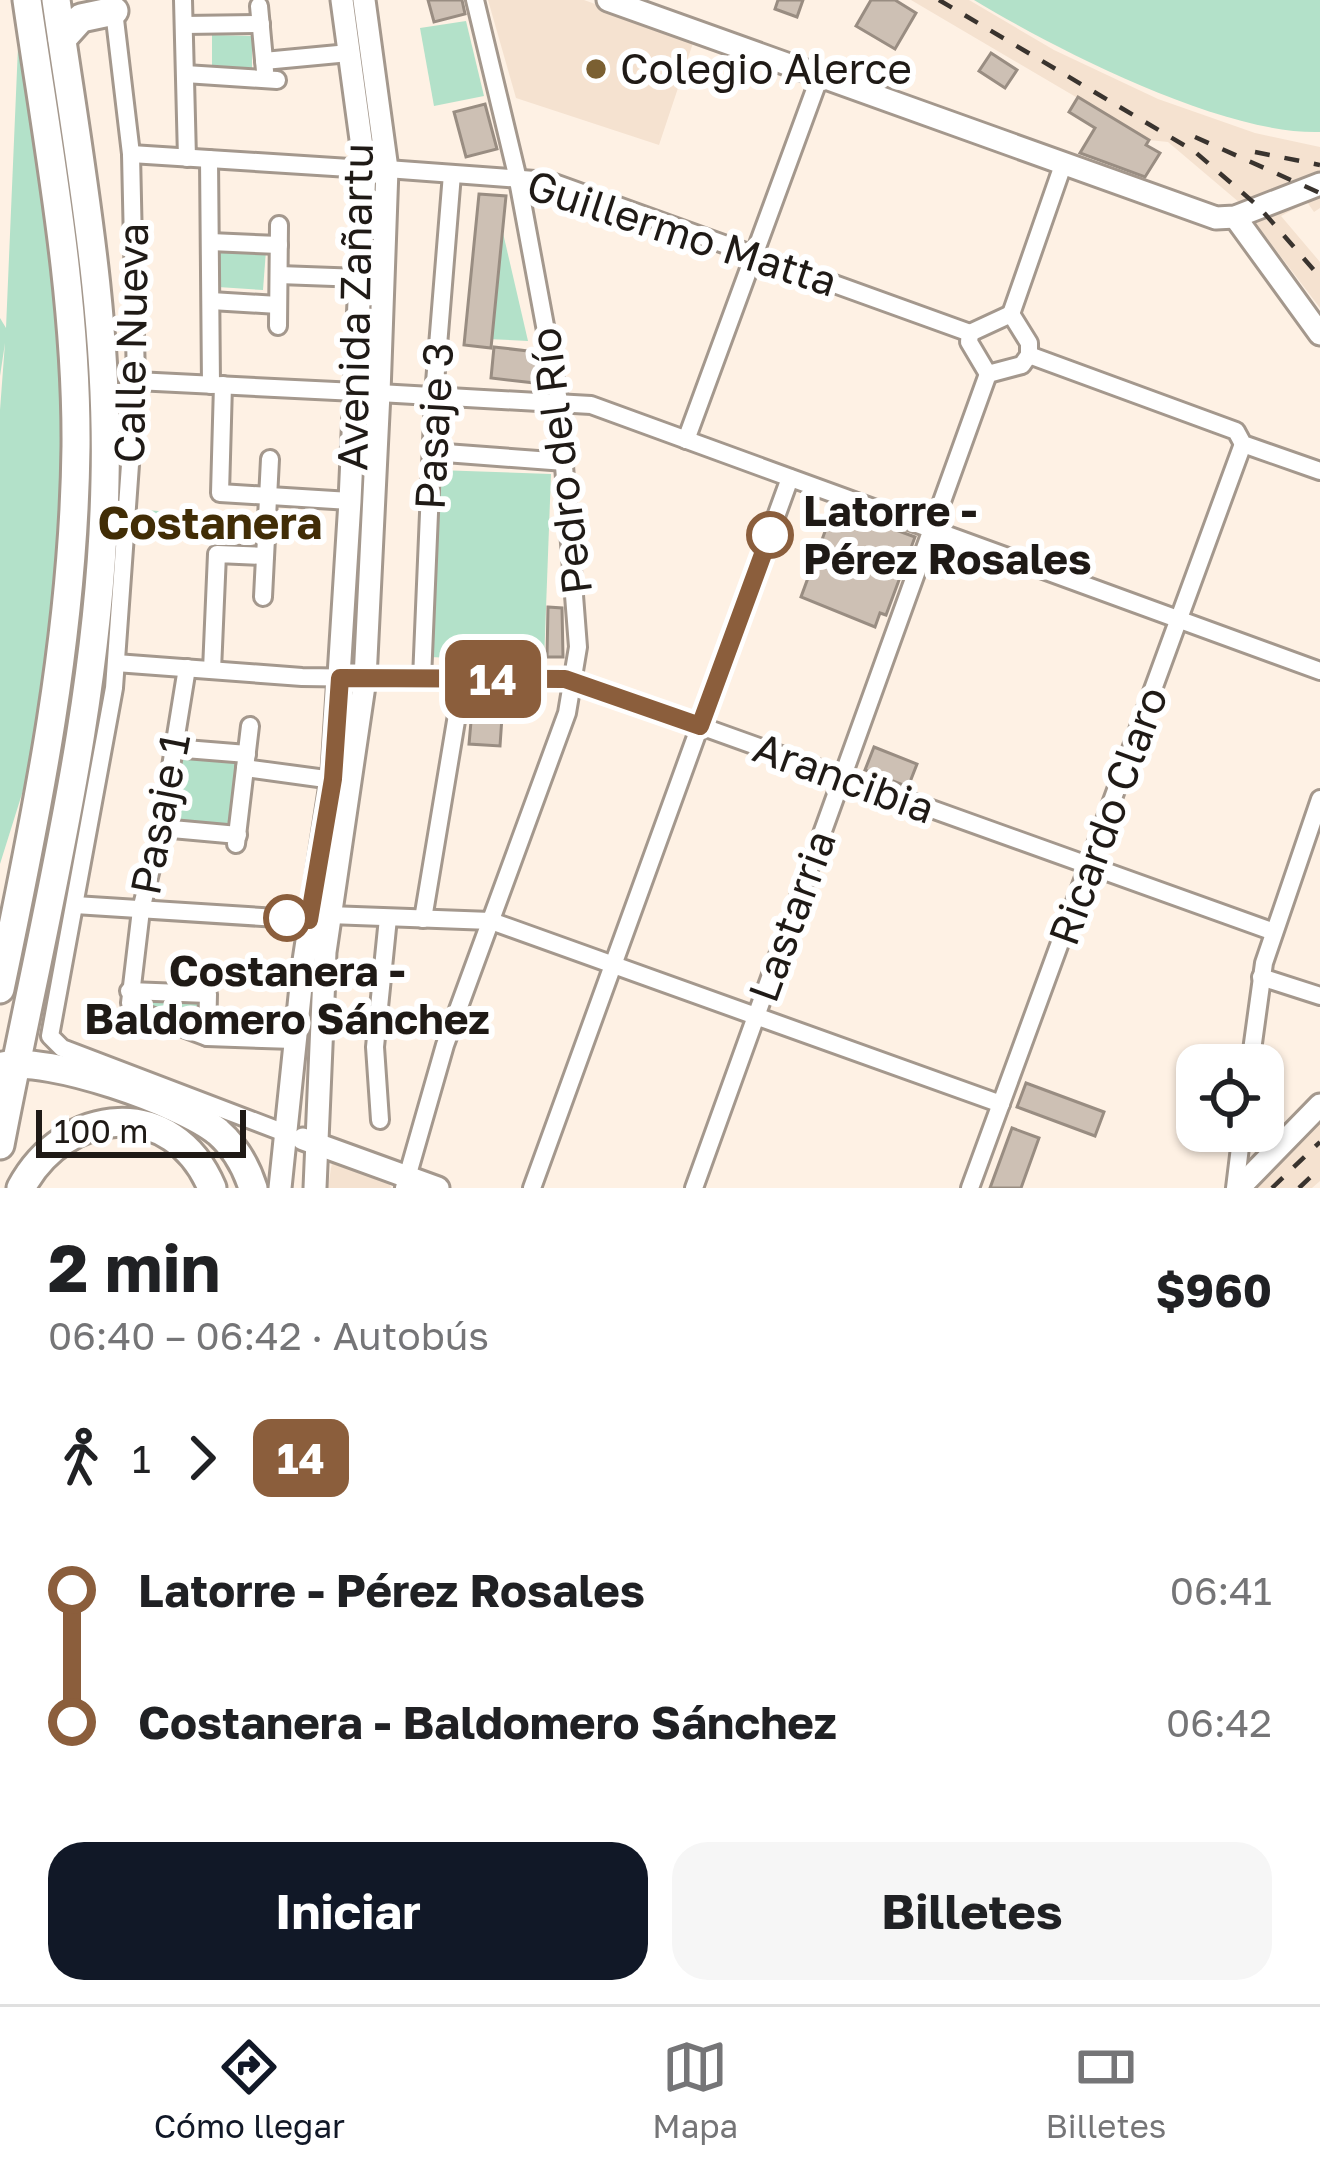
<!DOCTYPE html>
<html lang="es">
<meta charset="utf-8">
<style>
body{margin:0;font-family:"Golos Text",sans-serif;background:#f6f6f6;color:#202124;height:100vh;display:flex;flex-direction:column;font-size:45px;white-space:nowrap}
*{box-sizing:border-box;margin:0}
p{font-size:39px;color:#757577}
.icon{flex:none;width:66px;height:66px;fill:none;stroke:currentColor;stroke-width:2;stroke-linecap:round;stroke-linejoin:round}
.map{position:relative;height:1188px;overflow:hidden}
.details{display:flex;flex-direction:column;background:#fff;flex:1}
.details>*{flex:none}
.badge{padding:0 24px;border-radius:18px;font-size:42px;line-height:78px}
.tools{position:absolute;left:1176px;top:1044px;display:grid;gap:24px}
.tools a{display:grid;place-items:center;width:108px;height:108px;border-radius:24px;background:#fff;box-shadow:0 3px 9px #0004;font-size:60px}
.scale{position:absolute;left:36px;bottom:30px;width:210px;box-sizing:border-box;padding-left:12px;border:6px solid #1f1a16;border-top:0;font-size:33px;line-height:42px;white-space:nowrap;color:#1f1a16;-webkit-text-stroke:9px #fff;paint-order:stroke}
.map>.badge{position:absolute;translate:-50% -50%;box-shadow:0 0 0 6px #fff}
.legs{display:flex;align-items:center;gap:18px;height:132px;padding:0 48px;font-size:39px}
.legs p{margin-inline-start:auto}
.summary{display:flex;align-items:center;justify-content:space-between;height:204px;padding:0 48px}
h1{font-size:66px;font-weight:700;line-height:90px}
.action{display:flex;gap:24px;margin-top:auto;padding:24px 48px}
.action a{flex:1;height:138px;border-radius:36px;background:#111827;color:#fff;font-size:48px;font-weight:700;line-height:138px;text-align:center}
.action a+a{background:#f6f6f6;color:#202124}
ul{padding:0 48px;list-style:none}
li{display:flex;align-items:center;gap:42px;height:132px;font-size:45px}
li i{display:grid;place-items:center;width:18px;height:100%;margin:0 15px;background:currentColor}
li i::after{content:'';width:30px;height:30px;margin:-15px;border:9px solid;border-radius:50%;background:#fff}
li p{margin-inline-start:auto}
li:first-child i{background:linear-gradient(#0000 50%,currentColor 0)}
li:last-child i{background:linear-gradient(currentColor 50%,#0000 0)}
.dock{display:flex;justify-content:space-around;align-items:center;height:168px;border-top:3px solid #e0e0e0;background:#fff;font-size:33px;color:#757577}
.dock a{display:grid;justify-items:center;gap:6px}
.dock .active{color:#111827}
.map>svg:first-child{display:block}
.built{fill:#f5e2d0}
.green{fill:#b3e1c9}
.building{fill:#cdc0b4;stroke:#998d82;stroke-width:3}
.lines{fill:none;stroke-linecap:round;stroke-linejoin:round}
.minor-casing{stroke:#a4988d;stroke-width:22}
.tertiary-casing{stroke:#a4988d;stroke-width:27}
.primary-casing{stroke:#a4988d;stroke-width:33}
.minor{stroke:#fff;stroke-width:16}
.tertiary{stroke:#fff;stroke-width:21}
.primary{stroke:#fff;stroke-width:27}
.rail{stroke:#39332e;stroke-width:4.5;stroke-dasharray:15 15;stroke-linecap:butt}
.line-1-casing{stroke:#fff;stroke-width:27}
.line-1{stroke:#8b5e3c;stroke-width:18}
.poi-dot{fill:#7b6032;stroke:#fff;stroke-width:4.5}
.stop-1-dot{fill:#fff;stroke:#8b5e3c;stroke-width:6}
.labels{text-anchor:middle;stroke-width:12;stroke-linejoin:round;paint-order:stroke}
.poi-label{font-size:42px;fill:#1f1a16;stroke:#fff;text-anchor:start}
.street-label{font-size:42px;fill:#1f1a16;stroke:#fff}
.stop-label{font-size:42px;font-weight:bold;fill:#1f1a16;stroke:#fff;text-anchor:start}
.neighbourhood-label{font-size:45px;font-weight:bold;fill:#412d06;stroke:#fff}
</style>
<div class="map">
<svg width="1320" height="1188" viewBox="0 0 1320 1188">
<rect width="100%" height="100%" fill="#fef1e4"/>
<g class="built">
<polygon points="488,0 584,0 694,40 659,145 516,98"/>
<polygon points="911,0 969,0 1054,50 1158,99 1255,133 1320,147 1320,208 1314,212 1307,202 1281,216 1320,262 1320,308 1240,203 1168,142 1149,140"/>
<polygon points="1320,1122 1320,1181 1312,1188 1256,1188"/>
<polygon points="332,1162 389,1182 391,1188 328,1188"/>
</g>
<g class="green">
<polygon points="20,0 59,326 65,456 57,603 36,749 0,864 0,410 5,343 0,376 0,318 6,328"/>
<path d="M 974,0 L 1320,0 L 1320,132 C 1223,135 1057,50 974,0 Z"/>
<polygon points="466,21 484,96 434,106 420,28"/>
<polygon points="212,35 252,36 252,70 212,69"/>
<polygon points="500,220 528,341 487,339"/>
<polygon points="220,247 266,250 263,290 218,287"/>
<polygon points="437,470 551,474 544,662 430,657"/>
<polygon points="146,510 256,519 255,539 145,530"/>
<polygon points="173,748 247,754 238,835 161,828"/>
<polygon points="129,991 208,994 207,1037 146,1015"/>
</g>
<g class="building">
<polygon points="428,0 462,0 465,14 434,22"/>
<polygon points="778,0 803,0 797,17 775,9"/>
<polygon points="871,0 895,0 916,13 895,49 856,26"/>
<polygon points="991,53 1017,70 1005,88 979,71"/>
<polygon points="1078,97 1149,140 1146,145 1160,153 1145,177 1080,153 1095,128 1069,112"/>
<polygon points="485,104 497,149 466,157 454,112"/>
<polygon points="479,194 506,196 491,348 464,345"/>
<polygon points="494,347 537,352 535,383 491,378"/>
<polygon points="834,507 915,537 886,615 880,613 875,627 801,597"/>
<polygon points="548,607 562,608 563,657 547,657"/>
<polygon points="473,699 503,702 500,746 469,744"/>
<polygon points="874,747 917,764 908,787 865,770"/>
<polygon points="1026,1083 1104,1112 1095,1136 1017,1107"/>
<polygon points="1012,1128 1039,1138 1021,1188 990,1188"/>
</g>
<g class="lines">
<g class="minor-casing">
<g id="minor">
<polyline points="183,0 187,158"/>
<polyline points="259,6 265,71"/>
<polyline points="114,11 131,154 136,381 114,688 50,1036 62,1048 285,1133"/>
<polyline points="184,25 261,24"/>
<polyline points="264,61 349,53"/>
<polyline points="185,74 277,80"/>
<polyline points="131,154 365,169"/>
<polyline points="209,159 211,385"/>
<polyline points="387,169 549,181 970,333"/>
<polyline points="210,242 279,245"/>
<polyline points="279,275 361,278"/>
<polyline points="211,301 278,305"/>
<polyline points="1011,314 1063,165"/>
<polyline points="1011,314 1029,343 1029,355"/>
<polyline points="278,326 279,225"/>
<polyline points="970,333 969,342 988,374"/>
<polyline points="970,333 1011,314"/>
<polyline points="1029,355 1236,431 1243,444 1320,471"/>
<polyline points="988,374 1022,365 1029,355"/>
<polyline points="136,381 356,392"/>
<polyline points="223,385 220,493 350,501"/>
<polyline points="379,393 591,405 1320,671"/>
<polyline points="686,440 820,76"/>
<polyline points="432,452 565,462"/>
<polyline points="263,597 270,459"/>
<polyline points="116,663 302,677 575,681 1274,932"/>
<polyline points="187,668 161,828 141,910 130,1003 135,1010 207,1037 294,1040"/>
<polyline points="212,670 217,554 265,556"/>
<polyline points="422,679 434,395 452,174"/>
<polyline points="173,748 247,754"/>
<polyline points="245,768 333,780"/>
<polyline points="161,828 238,835"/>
<polyline points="236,844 250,726"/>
<polyline points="75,905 309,920"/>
<polyline points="329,915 491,921 1001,1104"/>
<polyline points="423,919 463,679"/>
<polyline points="1261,977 1320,996"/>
<polyline points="129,991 208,994 207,1037"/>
<polyline points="1250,1065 1264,963 1320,799"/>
<polyline points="380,1120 375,1047 388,918"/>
<polyline points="404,1188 445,1045 567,713 578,647 559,401 517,175 475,0"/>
<polyline points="532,1188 790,478"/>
<polyline points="694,1188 988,374"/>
<polyline points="970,1188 1243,444"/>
<polyline points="1235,1188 1242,1131"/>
</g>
</g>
<g class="tertiary-casing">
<g id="tertiary">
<polyline points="608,0 1216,218 1235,217 1320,184"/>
<polyline points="1235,217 1320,334"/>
<polyline points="303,1139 438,1188"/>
<polyline points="280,1188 303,967 333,771 350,501 365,169 342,0"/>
<polyline points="315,1188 325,952 365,679 379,393 387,169 364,0"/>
<polyline points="1239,1188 1320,1105"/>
</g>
</g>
<g class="primary-casing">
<g id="primary">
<polyline points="62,39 81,18 114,11"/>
<path d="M 0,989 C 38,808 74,631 76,446 C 77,297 48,146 27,0"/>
<path d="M 3,1066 C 47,1055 183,1103 218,1132 C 235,1147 246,1166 253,1188"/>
<path d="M 0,1145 C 42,924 101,706 105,480 C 109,317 79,161 56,0"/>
<path d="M 21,1188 C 65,1106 173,1095 212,1188"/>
</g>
</g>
<use href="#minor" class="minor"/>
<use href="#tertiary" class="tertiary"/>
<use href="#primary" class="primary"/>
<g class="rail">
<polyline points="939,0 1194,151 1259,207 1320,277"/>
<polyline points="1195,137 1320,193"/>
<polyline points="1255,152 1320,165"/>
<polyline points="1272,1188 1320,1142"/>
<polyline points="1299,1188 1320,1168"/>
</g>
</g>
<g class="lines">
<g class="line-1-casing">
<polyline id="line-1" points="287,918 309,920 333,779 340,678 565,679 700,726 770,535"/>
</g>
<use href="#line-1" class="line-1"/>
</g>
<circle class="poi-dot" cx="596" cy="69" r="12"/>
<g class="stop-1-dot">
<circle cx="770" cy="535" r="21"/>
<circle cx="287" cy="918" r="21"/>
</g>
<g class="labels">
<g class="poi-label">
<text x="620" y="84">Colegio Alerce</text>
</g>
<g class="street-label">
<text transform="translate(682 233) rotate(18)" y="15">Guillermo Matta</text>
<text transform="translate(355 307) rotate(-89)" y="15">Avenida Zañartu</text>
<text transform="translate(131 343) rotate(-89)" y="15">Calle Nueva</text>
<text transform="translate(434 426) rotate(-87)" y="15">Pasaje 3</text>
<text transform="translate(561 461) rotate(-97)" y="15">Pedro del Río</text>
<text transform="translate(844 778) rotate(20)" y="15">Arancibia</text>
<text transform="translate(160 814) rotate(-79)" y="15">Pasaje 1</text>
<text transform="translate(1108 816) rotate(-70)" y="15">Ricardo Claro</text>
<text transform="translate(792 916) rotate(-70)" y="15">Lastarria</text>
</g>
<g class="stop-label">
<text x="803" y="526">Latorre -<tspan x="803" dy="48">Pérez Rosales</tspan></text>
<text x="287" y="986" text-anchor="middle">Costanera -<tspan x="287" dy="48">Baldomero Sánchez</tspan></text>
</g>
<g class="neighbourhood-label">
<text x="210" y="539">Costanera</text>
</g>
</g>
</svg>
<div class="tools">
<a><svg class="icon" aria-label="locate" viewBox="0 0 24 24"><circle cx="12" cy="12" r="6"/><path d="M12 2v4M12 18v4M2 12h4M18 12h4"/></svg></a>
</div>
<div class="scale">100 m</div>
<b class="badge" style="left:493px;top:679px;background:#8b5e3c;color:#fff">14</b>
</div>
<section class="details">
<div class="summary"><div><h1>2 min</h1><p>06:40 – 06:42 · Autobús</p></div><b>$960</b></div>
<div class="legs"><svg class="icon" aria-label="walk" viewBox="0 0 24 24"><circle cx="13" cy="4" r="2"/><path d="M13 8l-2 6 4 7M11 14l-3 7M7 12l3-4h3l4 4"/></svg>1<svg class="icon" aria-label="forward" viewBox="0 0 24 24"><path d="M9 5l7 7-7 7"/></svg><b class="badge" style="background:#8b5e3c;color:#fff">14</b></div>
<ul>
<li><i style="color:#8b5e3c"></i><b>Latorre - Pérez Rosales</b><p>06:41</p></li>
<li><i style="color:#8b5e3c"></i><b>Costanera - Baldomero Sánchez</b><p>06:42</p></li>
</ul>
<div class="action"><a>Iniciar</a><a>Billetes</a></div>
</section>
<nav class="dock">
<a class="active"><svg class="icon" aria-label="directions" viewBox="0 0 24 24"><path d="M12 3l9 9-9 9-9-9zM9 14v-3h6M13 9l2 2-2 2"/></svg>Cómo llegar</a>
<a><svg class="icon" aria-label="map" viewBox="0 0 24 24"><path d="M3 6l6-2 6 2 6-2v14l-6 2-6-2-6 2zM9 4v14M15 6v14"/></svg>Mapa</a>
<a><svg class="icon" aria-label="tickets" viewBox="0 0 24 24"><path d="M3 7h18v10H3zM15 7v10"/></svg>Billetes</a>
</nav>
